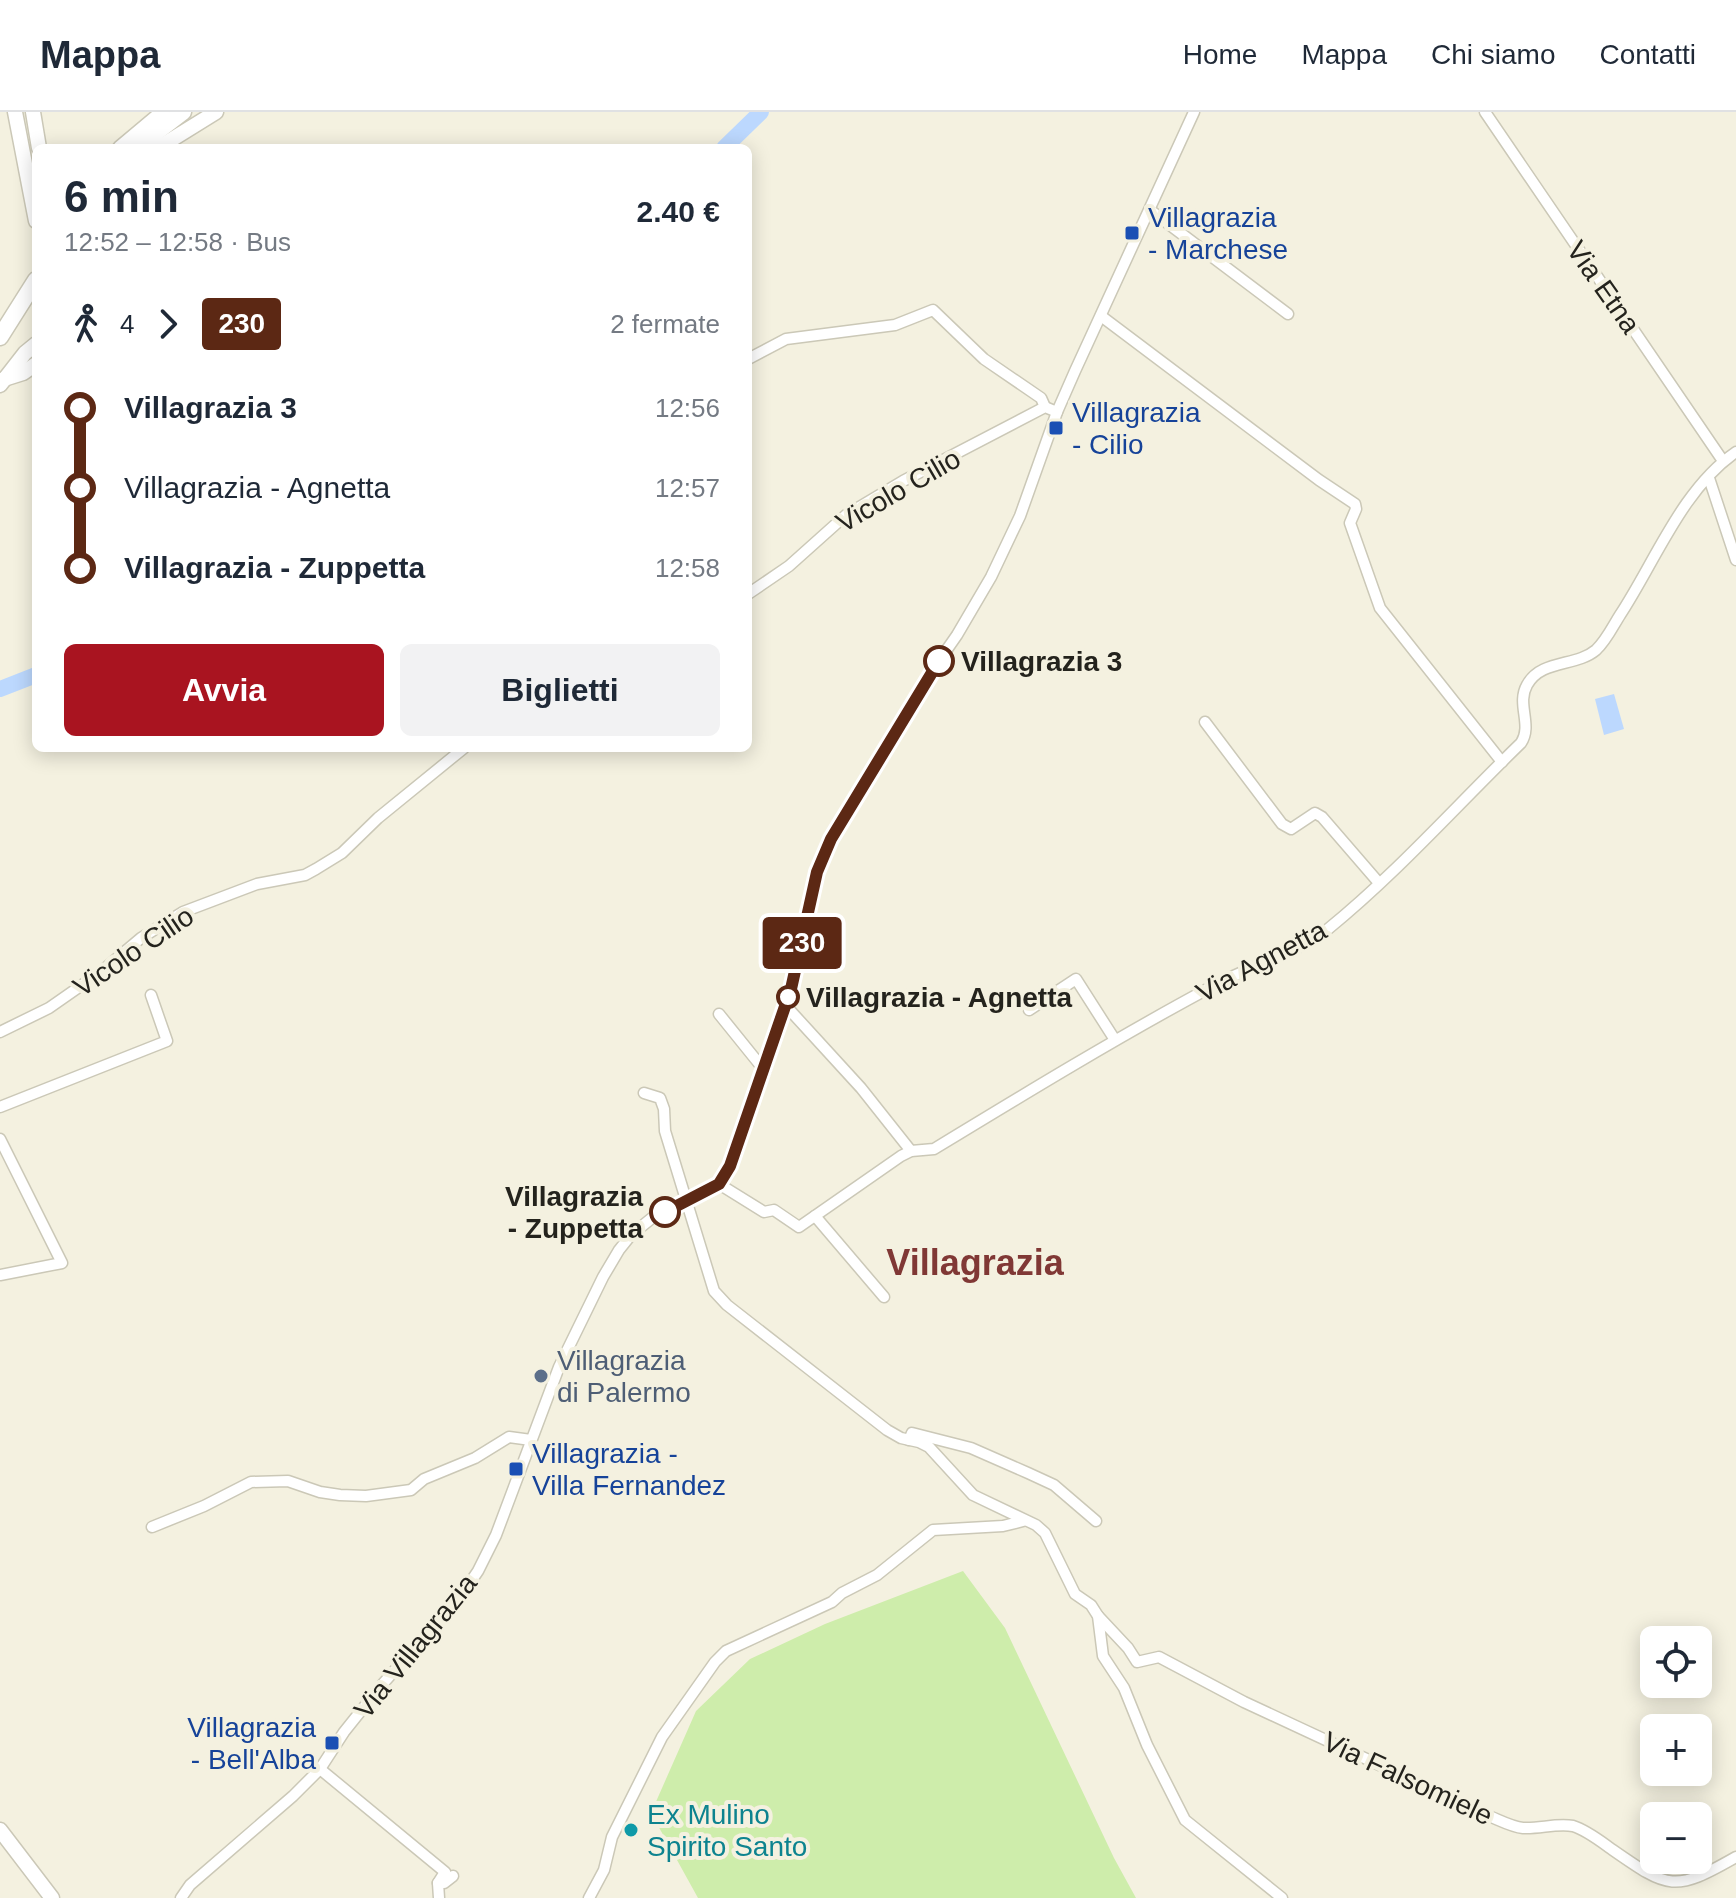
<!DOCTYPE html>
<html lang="it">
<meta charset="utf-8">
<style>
body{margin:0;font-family:Arial,sans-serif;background:#f2f2f3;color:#1f2937;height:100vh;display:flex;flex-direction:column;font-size:30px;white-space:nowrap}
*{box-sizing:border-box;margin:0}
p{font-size:26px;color:#747a83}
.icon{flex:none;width:44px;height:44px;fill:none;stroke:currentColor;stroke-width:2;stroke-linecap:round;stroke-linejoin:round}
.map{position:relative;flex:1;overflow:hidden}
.side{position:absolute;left:32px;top:32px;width:720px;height:608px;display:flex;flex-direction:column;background:#fff;border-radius:12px;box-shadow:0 4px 20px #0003}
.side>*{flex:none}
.badge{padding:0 16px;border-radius:6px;font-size:28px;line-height:52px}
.tools{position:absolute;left:1640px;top:1514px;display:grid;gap:16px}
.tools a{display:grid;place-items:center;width:72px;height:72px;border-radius:12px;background:#fff;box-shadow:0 4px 20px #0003;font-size:40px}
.map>.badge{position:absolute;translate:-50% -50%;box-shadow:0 0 0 4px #fff}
.legs{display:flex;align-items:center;gap:12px;height:88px;padding:0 32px;font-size:26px}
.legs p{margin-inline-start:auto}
.overview{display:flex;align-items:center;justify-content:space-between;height:136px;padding:0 32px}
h1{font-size:44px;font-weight:800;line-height:60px}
.action{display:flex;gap:16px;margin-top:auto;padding:16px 32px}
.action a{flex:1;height:92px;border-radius:12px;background:#a91420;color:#fff;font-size:32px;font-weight:800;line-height:92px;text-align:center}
.action a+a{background:#f2f2f3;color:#1f2937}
ul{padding:0 32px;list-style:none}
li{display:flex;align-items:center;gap:28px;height:80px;font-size:30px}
li i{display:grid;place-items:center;width:12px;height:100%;margin:0 10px;background:currentColor}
li i::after{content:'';width:20px;height:20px;margin:-10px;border:6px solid;border-radius:50%;background:#fff}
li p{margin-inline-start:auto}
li:first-child i{background:linear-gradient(#0000 50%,currentColor 0)}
li:last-child i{background:linear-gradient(currentColor 50%,#0000 0)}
header{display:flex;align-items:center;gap:48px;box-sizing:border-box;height:112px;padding:0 40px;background:#fff;border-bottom:2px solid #e0e1e3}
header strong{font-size:38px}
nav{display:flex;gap:44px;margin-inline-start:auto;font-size:28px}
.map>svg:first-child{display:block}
.green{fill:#ceedab}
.water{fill:#bcd8fe}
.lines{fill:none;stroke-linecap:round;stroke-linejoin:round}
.river{stroke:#bcd8fe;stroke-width:16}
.street-casing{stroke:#cbc8b7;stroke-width:13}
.secondary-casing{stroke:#cbc8b7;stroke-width:17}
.primary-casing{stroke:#cbc8b7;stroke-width:19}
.street{stroke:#fff;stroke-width:10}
.secondary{stroke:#fff;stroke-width:14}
.primary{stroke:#fff;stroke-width:16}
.line-1-casing{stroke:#fff;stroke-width:18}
.line-1{stroke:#5c2814;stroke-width:12}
.transit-dot{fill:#1a4fb4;stroke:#f4f1e0;stroke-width:3}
.stop-1-dot{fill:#fff;stroke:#5c2814;stroke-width:4}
.service-dot{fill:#5c6f8a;stroke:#f4f1e0;stroke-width:3}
.culture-dot{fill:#0f9aa8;stroke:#f4f1e0;stroke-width:3}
.labels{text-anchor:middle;stroke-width:8;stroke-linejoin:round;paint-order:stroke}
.transit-label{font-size:28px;fill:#164399;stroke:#f4f1e0;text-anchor:start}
.street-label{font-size:28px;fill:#24231d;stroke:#f4f1e0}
.stop-label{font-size:28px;font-weight:bold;fill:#24231d;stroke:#f4f1e0;text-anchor:start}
.service-label{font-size:28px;fill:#4e5e75;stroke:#f4f1e0;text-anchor:start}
.culture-label{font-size:28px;fill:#0d838f;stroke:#f4f1e0;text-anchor:start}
.district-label{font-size:36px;font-weight:bold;fill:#803835;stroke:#f4f1e0}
</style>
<header>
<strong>Mappa</strong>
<nav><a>Home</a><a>Mappa</a><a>Chi siamo</a><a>Contatti</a></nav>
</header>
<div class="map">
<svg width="1736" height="1786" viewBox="0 0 1736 1786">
<rect width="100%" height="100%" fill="#f4f1e0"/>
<polygon class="green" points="963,1459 1005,1516 1114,1746 1136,1786 698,1786 651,1701 696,1599 750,1547 825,1512"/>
<polygon class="water" points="1614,582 1624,617 1604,623 1595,587"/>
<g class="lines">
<g class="river">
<polyline points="724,36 761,0"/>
<polyline points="0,577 36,563"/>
</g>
<g class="street-casing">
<g id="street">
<polyline points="1485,0 1723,349"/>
<polyline points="1150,98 1288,202"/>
<polyline points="1101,204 1319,368 1355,392 1356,397 1350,411 1380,496 1502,650"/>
<polyline points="748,247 786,227 895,213 933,198 984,247 1041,286 1045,295"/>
<polyline points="1709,366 1736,448"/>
<polyline points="748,482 789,454 846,403 903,369 1045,295 1057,300"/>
<polyline points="1205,610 1282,712 1291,717 1315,701 1322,705 1379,771"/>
<polyline points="786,894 861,976 911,1039"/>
<polyline points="1029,898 1076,867 1115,928"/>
<polyline points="719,902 765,959"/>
<polyline points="0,920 49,896 102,859 141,826 183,800 257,772 305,763 316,757 342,741 378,706 464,636"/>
<polyline points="644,981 660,986 664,997 665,1019 714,1179 727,1193 887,1318 901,1326 919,1330 929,1335 973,1383 1036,1413 1045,1421 1075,1482 1091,1493 1098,1504 1103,1544 1124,1576 1147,1633 1185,1708 1282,1786"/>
<polyline points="0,995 167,929 151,883"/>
<polyline points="0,1027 62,1151 0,1163"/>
<path d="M 719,1072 L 764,1100 L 774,1098 L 799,1115 L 901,1044 L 911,1039 L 934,1037 C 1026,981 1118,925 1213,874 C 1250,854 1294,843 1328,817 C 1397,761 1457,693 1521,631 C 1533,613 1516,592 1527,573 C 1541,547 1576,555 1596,538 C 1606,529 1613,514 1620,503 C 1655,450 1682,377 1736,340"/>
<polyline points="815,1104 884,1185"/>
<polyline points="909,1328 912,1321 971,1336 1028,1361 1054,1373 1096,1409"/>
<polyline points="152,1415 204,1394 251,1370 288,1369 320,1380 340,1383 366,1384 411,1378 424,1367 475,1346 509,1325 531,1328"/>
<path d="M 1098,1504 L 1128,1536 L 1137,1550 L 1159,1545 L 1244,1590 L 1489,1704 C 1499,1708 1512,1715 1523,1716 C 1540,1717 1556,1711 1573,1714 C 1586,1718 1599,1728 1610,1736 C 1669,1777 1673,1781 1736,1745"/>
<polyline points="320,1657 445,1760 438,1771 439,1786"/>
<polyline points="438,1771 444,1771 453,1764"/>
<polyline points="181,1786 190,1773 293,1684 320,1657 344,1620 380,1575 463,1481 478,1459 496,1423 559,1255 603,1165 619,1138 631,1123 652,1106 719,1072 725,1065 765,959 786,894 817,760 831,727 925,569 957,523 991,465 1020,404 1057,300 1075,259 1194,0"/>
<polyline points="589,1786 604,1758 612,1725 662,1625 715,1550 726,1539 832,1490 842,1481 877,1463 933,1418 1003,1414 1023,1409"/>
</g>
</g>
<g class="secondary-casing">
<g id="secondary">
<polyline points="15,0 36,109"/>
<polyline points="33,0 39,36"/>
<polyline points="120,36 163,0"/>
<polyline points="158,36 216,0"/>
<polyline points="4,267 23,261 36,252"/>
<polyline points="0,273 25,241 36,232"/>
<polyline points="0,1718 52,1786"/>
</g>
</g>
<g class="primary-casing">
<g id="primary">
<polyline points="136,36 183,0"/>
<polyline points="0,225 36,168"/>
</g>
</g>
<use href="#street" class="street"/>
<use href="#secondary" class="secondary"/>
<use href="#primary" class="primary"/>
</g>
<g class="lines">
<g class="line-1-casing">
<polyline id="line-1" points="665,1100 719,1072 730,1054 791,877 817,760 831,727 939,549"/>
</g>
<use href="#line-1" class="line-1"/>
</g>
<g class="transit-dot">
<rect x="1124" y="113" width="16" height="16" rx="4"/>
<rect x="1048" y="308" width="16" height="16" rx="4"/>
<rect x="508" y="1349" width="16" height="16" rx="4"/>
<rect x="324" y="1623" width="16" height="16" rx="4"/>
</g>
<g class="stop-1-dot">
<circle cx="939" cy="549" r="14"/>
<circle cx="788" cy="885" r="10"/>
<circle cx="665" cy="1100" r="14"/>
</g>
<circle class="service-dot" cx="541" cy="1264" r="8"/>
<circle class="culture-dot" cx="631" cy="1718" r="8"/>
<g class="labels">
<g class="transit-label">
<text x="1148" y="115">Villagrazia<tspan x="1148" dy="32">- Marchese</tspan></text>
<text x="1072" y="310">Villagrazia<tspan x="1072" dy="32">- Cilio</tspan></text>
<text x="532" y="1351">Villagrazia -<tspan x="532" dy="32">Villa Fernandez</tspan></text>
<text x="316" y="1625" text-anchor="end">Villagrazia<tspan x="316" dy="32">- Bell'Alba</tspan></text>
</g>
<g class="street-label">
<text transform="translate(1604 175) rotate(55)" y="10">Via Etna</text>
<text transform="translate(898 378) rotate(-30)" y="10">Vicolo Cilio</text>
<text transform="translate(133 839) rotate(-34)" y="10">Vicolo Cilio</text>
<text transform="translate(1261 849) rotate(-28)" y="10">Via Agnetta</text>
<text transform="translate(415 1534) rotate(-51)" y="10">Via Villagrazia</text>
<text transform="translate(1408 1666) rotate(25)" y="10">Via Falsomiele</text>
</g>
<g class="stop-label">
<text x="961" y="559">Villagrazia 3</text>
<text x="806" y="895">Villagrazia - Agnetta</text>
<text x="643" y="1094" text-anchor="end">Villagrazia<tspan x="643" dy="32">- Zuppetta</tspan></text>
</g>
<g class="service-label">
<text x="557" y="1258">Villagrazia<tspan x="557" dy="32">di Palermo</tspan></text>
</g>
<g class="culture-label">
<text x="647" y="1712">Ex Mulino<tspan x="647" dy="32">Spirito Santo</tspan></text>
</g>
<g class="district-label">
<text x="975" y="1163">Villagrazia</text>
</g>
</g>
</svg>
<div class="tools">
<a><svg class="icon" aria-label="locate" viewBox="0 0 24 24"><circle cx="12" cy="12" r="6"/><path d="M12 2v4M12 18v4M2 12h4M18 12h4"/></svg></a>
<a>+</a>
<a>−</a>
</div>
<b class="badge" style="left:802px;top:831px;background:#5c2814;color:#fff">230</b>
<section class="side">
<div class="overview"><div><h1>6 min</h1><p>12:52 – 12:58 · Bus</p></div><b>2.40 €</b></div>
<div class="legs"><svg class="icon" aria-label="walk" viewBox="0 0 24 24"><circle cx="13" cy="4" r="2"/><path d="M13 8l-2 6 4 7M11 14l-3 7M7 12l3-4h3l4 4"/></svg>4<svg class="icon" aria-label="forward" viewBox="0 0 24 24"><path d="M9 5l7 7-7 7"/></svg><b class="badge" style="background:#5c2814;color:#fff">230</b><p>2 fermate</p></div>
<ul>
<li><i style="color:#5c2814"></i><b>Villagrazia 3</b><p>12:56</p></li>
<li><i style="color:#5c2814"></i><span>Villagrazia - Agnetta</span><p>12:57</p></li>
<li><i style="color:#5c2814"></i><b>Villagrazia - Zuppetta</b><p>12:58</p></li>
</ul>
<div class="action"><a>Avvia</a><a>Biglietti</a></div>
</section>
</div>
